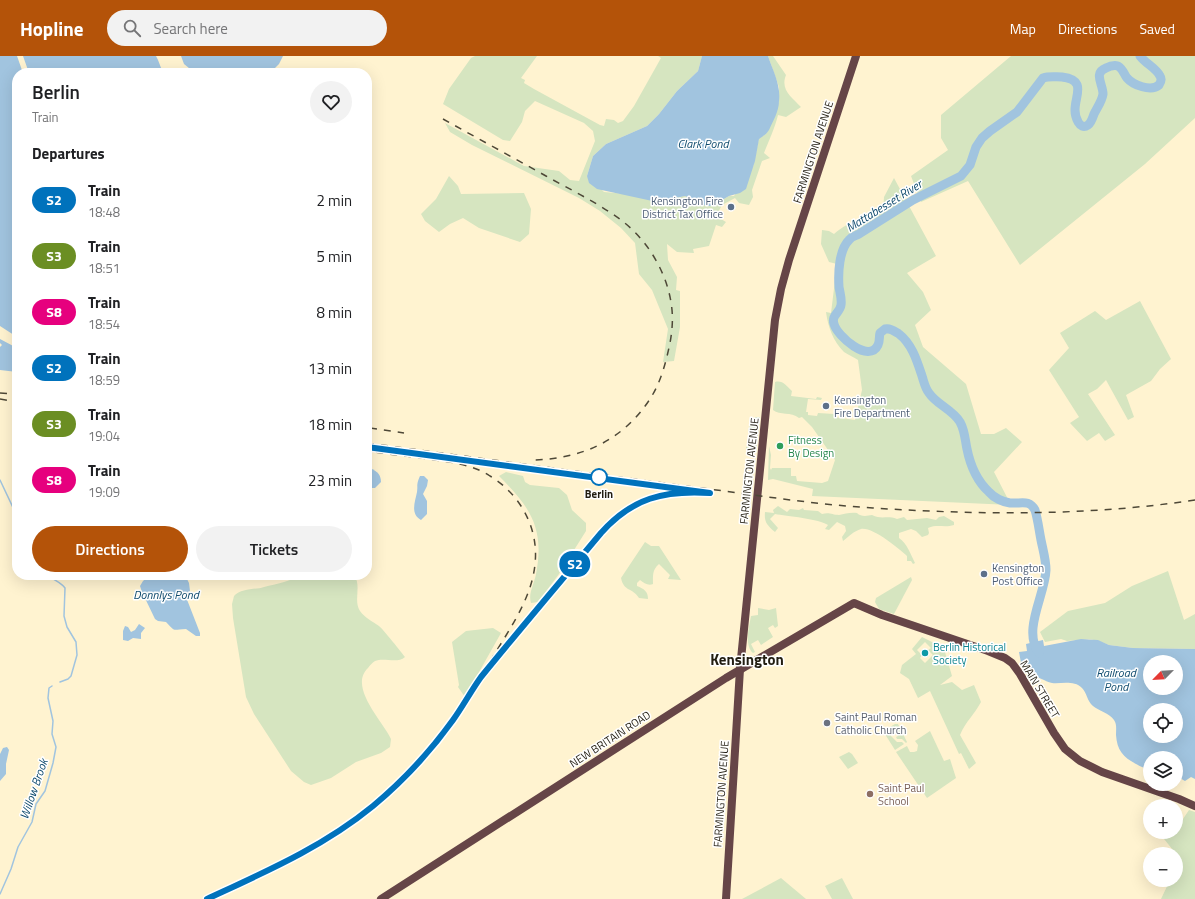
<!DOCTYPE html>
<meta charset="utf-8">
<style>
body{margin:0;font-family:"Titillium Web",sans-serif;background:#f2f2f2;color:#202124;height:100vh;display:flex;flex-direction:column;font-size:15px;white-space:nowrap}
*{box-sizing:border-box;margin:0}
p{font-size:13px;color:#757577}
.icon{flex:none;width:22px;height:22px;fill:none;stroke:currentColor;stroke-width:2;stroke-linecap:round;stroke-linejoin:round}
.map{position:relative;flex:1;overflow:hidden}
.drawer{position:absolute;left:12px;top:12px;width:360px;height:512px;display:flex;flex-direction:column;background:#fff;border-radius:16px;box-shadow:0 4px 16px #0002}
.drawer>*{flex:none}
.badge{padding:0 8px;border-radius:13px;font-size:14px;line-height:26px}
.needle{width:26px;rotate:246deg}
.tools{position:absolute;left:1143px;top:599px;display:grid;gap:8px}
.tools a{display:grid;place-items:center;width:40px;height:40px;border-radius:50%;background:#fff;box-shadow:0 4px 16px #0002;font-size:20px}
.map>.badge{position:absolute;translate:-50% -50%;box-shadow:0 0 0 2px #fff}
h2{padding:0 20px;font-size:15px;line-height:36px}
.round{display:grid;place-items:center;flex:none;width:42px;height:42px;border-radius:21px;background:#f2f2f2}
.headline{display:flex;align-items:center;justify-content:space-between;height:68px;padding:0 20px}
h1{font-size:19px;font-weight:600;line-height:30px}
.cta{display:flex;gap:8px;margin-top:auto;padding:8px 20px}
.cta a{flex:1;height:46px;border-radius:24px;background:#b45309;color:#fff;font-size:16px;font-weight:600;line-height:46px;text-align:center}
.cta a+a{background:#f2f2f2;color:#202124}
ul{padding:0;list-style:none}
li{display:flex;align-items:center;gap:12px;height:56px;padding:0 20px}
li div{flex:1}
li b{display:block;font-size:15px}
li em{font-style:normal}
li .badge{min-width:44px;font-weight:700;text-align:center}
header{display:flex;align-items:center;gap:24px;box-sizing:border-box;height:56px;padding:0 20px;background:#b45309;color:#fff}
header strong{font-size:19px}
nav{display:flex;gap:22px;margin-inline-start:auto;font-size:14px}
.search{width:280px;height:36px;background:#f2f2f2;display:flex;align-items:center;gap:10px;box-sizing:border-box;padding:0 14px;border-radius:22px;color:#757577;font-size:15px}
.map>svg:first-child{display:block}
.green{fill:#d6e5c0;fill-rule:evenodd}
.water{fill:#a1c4df;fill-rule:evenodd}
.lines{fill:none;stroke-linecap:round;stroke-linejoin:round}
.stream{stroke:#a1c4df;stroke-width:1.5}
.river{stroke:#a1c4df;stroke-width:9}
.major{stroke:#664547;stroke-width:8}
.rail{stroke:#4e4837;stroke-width:1.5;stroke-dasharray:7 7;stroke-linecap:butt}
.line-casing{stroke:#fff;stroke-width:9}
.line{stroke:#0072bc;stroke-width:6}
.service-dot{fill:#5c6f8a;stroke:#fff;stroke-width:1.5}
.leisure-dot{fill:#2e9e5b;stroke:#fff;stroke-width:1.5}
.stop-dot{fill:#fff;stroke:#0072bc;stroke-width:2}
.culture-dot{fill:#0f9aa8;stroke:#fff;stroke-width:1.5}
.worship-dot{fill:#6b7280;stroke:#fff;stroke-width:1.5}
.education-dot{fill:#8d6e63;stroke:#fff;stroke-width:1.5}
.labels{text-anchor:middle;stroke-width:3;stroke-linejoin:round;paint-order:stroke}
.street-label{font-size:11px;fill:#221d11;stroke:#fff}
.service-label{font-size:11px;fill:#4e5e75;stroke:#fff;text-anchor:start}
.leisure-label{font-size:11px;fill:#27864d;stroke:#fff;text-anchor:start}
.stop-label{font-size:11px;font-weight:bold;fill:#221d11;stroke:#fff}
.culture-label{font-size:11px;fill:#0d838f;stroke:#fff;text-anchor:start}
.worship-label{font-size:11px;fill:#5b616d;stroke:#fff;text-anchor:start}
.education-label{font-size:11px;fill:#785e54;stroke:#fff;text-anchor:start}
.water-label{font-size:12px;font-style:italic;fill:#0f4b6e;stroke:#fff}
.district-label{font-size:15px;font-weight:bold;fill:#221d11;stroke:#fff}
</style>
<header>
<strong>Hopline</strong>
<div class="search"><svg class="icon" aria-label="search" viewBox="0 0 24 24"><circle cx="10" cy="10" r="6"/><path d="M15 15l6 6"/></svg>Search here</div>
<nav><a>Map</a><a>Directions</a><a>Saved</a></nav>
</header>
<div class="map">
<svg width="1195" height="843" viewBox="0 0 1195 843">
<rect width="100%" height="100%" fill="#fff3d0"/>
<g class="green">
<path d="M 475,0 L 537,0 L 521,22 L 525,24 L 524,27 L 534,33 L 600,69 L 604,70 L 606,63 L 614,64 L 618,67 L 623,65 L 634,50 L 661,2 L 658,0 L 702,0 L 698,15 L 677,35 L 659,58 L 647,70 L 606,88 L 593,100 L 587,120 L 604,136 L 672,142 L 685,140 L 706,150 L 712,150 L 729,140 L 734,140 L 753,111 L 759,82 L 766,78 L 779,45 L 779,31 L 768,0 L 773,0 L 786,19 C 780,34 792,41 801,51 L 786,61 L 778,59 C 775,72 769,84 764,97 L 770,102 L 762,105 L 752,134 L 753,141 L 749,149 L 739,147 L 735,142 L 722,149 L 716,160 L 726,166 L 722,171 L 716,169 L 709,190 L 693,193 L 694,197 L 677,196 L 667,188 L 668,204 L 677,221 L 676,234 L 680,235 L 680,271 L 674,305 L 663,306 L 668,273 L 652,234 L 639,218 L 635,187 L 621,172 L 600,155 L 579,142 L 472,89 L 450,76 L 445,67 L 524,110 L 559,115 L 570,124 L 579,125 L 595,85 L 593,75 L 584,67 L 535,45 L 525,55 L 522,66 L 510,85 L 503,84 L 443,48 L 449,33 L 471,2 Z"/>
<polygon points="1011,0 1195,0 1195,62 1145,108 1020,209 968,125 921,146 911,120 948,94 941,82 941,59"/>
<polygon points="449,120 458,130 461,138 524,137 531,153 529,178 520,186 479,172 463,162 450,168 439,176 425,165 421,158 436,143"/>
<path d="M 894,122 L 936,200 L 907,217 L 923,236 L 931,254 L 915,269 L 923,291 L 966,328 L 981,378 L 994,378 L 1006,372 L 1022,386 L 994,416 L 1011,449 L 812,440 L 813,433 L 773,423 L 768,424 L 769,390 L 771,399 L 770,412 L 771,414 L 772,412 L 791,412 L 791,420 L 796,420 L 797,425 L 822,427 L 828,425 L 835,404 L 812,371 L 802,361 L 799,362 C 791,355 780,360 773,354 L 775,326 C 783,324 786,330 792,335 L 791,340 L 816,343 L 817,341 L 822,342 L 821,344 L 808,343 L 806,356 L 808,356 L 808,359 L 817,360 L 818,357 L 834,358 L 834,361 L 855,364 L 862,334 L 858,304 C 854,301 848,299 844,296 C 833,285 828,271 826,256 L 831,257 L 837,208 L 829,206 L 821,188 L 822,174 L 829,175 L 834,178 C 843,170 855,163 868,166 L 883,155 L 884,141 Z"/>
<polygon points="1140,245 1171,303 1160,313 1151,325 1126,339 1134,361 1128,364 1106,324 1097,333 1088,338 1115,379 1105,385 1099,377 1087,385 1070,367 1079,361 1049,314 1069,292 1060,277 1095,255 1106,264"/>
<polygon points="755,361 760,361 756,396 746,394 746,391 750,391 752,376 748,375 750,368 754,368"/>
<path d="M 506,416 L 523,420 L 525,426 L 530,429 L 559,432 L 567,439 L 572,454 L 586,467 L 586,475 L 559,518 L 538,546 L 531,547 C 528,537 534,529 536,518 C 545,472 530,451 499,420 Z"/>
<path d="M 778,450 L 787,456 L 790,453 L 799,454 L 803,452 L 804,454 L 818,455 L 822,458 C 830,456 832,459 839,459 C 845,458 850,456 857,457 C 861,461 867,460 872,459 C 882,464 887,459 897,463 L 904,461 L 907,464 L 927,462 L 936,464 L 939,461 L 944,460 L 954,466 L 954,469 C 945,472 937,468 928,472 L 929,477 L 928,479 L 922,481 L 916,475 L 911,473 L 899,477 L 899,482 C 907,487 911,499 915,507 L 913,508 L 911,505 L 907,505 L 907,500 C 898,492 873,471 861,473 C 854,475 848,481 843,485 L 842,481 L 846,475 L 845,470 L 837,466 L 829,474 L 825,473 L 828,469 C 820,463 786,460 775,458 L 770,463 L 778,472 L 775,476 C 767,469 764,466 765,456 L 774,457 L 773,454 Z"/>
<path d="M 645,486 L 651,490 L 659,490 L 681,524 L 668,523 L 670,519 L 659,508 C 652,514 653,520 653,528 C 648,530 644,527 640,524 L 637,527 L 637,530 C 644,533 648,535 648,543 L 639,542 C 632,531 624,536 621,522 Z"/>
<polygon points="1168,515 1184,564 1195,558 1195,593 1133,592 1109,589 1099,585 1089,583 1067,585 1061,583 1045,586 1040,576 1068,555 1105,547 1132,530"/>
<path d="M 301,519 L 354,519 C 362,530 353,544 360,555 C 365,562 372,565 379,570 C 382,572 403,598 405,601 C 397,608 384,601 375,605 C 372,607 370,609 368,612 C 348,631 383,665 391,683 L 390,691 L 381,697 L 356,706 L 331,722 L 311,729 L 304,726 L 291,715 L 254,658 L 246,641 L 233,562 L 232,548 L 234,540 C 241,532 255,534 264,531 C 277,528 290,525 301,519 Z"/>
<polygon points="911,521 912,524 894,558 879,553 875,546 876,542"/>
<path d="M 758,552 L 769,554 L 776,552 L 778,570 L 775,572 L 773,569 L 768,572 L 773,581 L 761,589 L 758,584 L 751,588 L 755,596 L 753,597 C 744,589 749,571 751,560 L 758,559 Z"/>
<polygon points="493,572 501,577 465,641 458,631 459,629 452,586 466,575"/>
<path d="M 922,581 L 936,588 L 943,589 L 952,620 L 940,629 L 952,626 L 962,634 L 974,629 L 981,646 C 974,659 966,665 960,679 L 976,707 L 969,713 L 961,697 L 959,698 L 930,635 L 918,642 L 909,623 L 900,617 L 902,609 L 916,598 L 912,593 ZM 925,586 L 931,592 L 928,594 L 933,599 L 925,607 L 920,602 L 922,599 L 917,594 Z"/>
<polygon points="895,668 898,668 907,686 906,687 902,683 897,683 896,681 898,680 896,675 891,676 891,680 897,686 902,686 904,688 895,694 883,675"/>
<polygon points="930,675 944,705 950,703 956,722 927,742 896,696 907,690 910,696 914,696 917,695 918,689 915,685"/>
<polygon points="849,696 852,698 858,707 848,713 839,701"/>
<polygon points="1189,754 1195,756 1195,843 1161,843 1170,824 1176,824 1177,799 1160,778 1161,776 1176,776 1176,766 1181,766"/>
<polygon points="781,822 806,843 742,843"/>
<polygon points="842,822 853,843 832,843 825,830"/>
</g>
<g class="water">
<polygon points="0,0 17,0 23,17 17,17 17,281 0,270"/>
<polygon points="23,0 156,0 158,4 163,17 149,17 144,13 143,17 113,17 108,12 107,13 108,17 29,17"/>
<polygon points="181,0 283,0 279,8 270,17 195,17 184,8"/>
<path d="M 702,0 L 768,0 C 773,15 781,29 779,45 C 779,55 773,65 769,74 L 766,78 L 759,83 L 755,105 L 746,133 L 740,137 L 729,140 L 712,150 L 706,150 L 685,140 L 657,146 L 597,133 L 589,127 L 587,120 L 593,100 L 606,88 L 647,70 L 659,58 L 677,35 L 698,15 Z"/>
<polygon points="0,283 17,292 17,316 0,314 0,291 2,289 0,287"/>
<path d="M 367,411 C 375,414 381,417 381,426 L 375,432 L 367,432 Z"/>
<path d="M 420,420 L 424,420 L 428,424 L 427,430 L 423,438 L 427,445 L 427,458 L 421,464 C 410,458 415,446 417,436 C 418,429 416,429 420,420 Z"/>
<path d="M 150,519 L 175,519 L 186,521 L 189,527 L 190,535 L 186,539 L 186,541 L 200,577 L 200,580 L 196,580 L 186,573 C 171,574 176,576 166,566 L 158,565 L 155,563 L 142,536 L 140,530 L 143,525 Z"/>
<polygon points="139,568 145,572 141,577 141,583 133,582 128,585 123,584 123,575 125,570 128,571 131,576 135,574"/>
<path d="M 1081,583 L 1098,584 L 1109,589 L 1133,592 L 1195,593 L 1195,723 L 1191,721 L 1185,725 C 1176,721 1176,711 1176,702 L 1150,702 L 1150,713 C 1145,713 1140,710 1136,708 C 1123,701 1117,694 1116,679 C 1116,674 1117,668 1114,664 C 1109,657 1099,655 1093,650 C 1087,645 1087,637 1082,632 C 1074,624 1061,628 1052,627 C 1044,625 1039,621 1032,619 L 1028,612 L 1021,607 L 1019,596 L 1027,595 L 1026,588 L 1043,584 L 1044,590 ZM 1150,606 L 1176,606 L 1176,632 L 1150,632 ZM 1150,654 L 1176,654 L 1176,680 L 1150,680 Z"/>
<polygon points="7,691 9,694 6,708 6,718 0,725 0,698 3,692"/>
</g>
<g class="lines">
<g class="stream">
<polyline points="0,424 17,460"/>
<path d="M 48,519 C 53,524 61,526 65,532 L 64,560 L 67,571 L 76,586 L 77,599 L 71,620 L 68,623 L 60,626"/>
<polyline points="0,838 11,813 18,791 32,766 36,748 45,735 53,707 56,691 52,678 53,665 48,642 49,632 52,630"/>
</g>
<path class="river" d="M 1039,597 C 1022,575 1045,539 1046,514 C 1046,504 1043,494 1041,484 C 1039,474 1038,464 1035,454 C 1029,443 1021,448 1010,447 C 1003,446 994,442 989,436 C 977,425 970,408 967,393 C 965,384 965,375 960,366 C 952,353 937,349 929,337 C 925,332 924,326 922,320 C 917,305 912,288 899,278 C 894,275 890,272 885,273 L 880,277 C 879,280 880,285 878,289 C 869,308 837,280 834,268 C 831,259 840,257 841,249 C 842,243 840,237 839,231 C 838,217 839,194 849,184 C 852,180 856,180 859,178 L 913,144 L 961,120 L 970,109 L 976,91 L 982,82 L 990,75 L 1017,56 L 1043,22 C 1049,20 1055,21 1062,21 C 1087,24 1075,39 1075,54 C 1075,60 1079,75 1088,69 C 1091,67 1093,61 1094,58 C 1097,52 1102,45 1103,38 C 1103,28 1093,17 1106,12 C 1110,10 1114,9 1118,10 C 1123,13 1124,18 1127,22 C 1133,29 1151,36 1159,29 C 1161,26 1162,23 1160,20 C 1156,12 1146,8 1140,0"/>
<g class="major">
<polyline points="381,843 726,622 854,547 882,559 988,595 1005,602 1012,607 1020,618 1054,677 1065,693 1080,705 1102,716 1179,743 1195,750"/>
<polyline points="726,843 740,613 775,264 781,233 789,204 856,0"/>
</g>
<g class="rail">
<path d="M 443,63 C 477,82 512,101 546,120 C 571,134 598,147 621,164 C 649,185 669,220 672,254 C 673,265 672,276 670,287 C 666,306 661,326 650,343 C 622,386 579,404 529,404"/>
<polyline points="0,337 17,338"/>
<polyline points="0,343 17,346"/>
<polyline points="370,372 404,377"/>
<path d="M 367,387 C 471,401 574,415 678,429 C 743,437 808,448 873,452 C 980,459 1089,460 1195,444"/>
<path d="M 501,598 C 523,570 546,543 569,515 C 590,491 609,461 639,447 C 658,437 680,436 701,436"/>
<path d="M 207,843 C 262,817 317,794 364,756 C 420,714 458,658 494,599 C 511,571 532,541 535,508 C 539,472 520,438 490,420 C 472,408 449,406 428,403 C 407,400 387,398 367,395"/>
</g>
</g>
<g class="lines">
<g class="line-casing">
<path id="line" d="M 207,843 C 265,816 323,791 373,750 C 403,725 430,696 453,664 C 463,650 471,635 481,621 C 520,573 561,525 601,477 C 632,442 664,434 710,437 L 367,391"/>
</g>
<use href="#line" class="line"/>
</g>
<g class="service-dot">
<circle cx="731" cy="151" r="4"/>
<circle cx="826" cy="350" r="4"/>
<circle cx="984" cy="518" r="4"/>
</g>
<circle class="leisure-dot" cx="780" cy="390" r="4"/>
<circle class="stop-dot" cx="599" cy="421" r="8"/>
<circle class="culture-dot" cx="925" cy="597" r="4"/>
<circle class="worship-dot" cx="827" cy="667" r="4"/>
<circle class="education-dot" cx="870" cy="738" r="4"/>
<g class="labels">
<g class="street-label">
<text transform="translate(813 96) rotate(-72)" y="4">FARMINGTON AVENUE</text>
<text transform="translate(749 415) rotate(-84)" y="4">FARMINGTON AVENUE</text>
<text transform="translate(1040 633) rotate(59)" y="4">MAIN STREET</text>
<text transform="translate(610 683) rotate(-33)" y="4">NEW BRITAIN ROAD</text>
<text transform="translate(721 738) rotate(-86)" y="4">FARMINGTON AVENUE</text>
</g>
<g class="service-label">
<text x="723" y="149" text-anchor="end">Kensington Fire<tspan x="723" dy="13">District Tax Office</tspan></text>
<text x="834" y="348">Kensington<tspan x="834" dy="13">Fire Department</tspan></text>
<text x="992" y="516">Kensington<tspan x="992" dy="13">Post Office</tspan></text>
</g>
<g class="leisure-label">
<text x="788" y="388">Fitness<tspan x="788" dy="13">By Design</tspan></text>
</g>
<g class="stop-label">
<text x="599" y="442">Berlin</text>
</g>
<g class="culture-label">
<text x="933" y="595">Berlin Historical<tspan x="933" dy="13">Society</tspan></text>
</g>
<g class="worship-label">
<text x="835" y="665">Saint Paul Roman<tspan x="835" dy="13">Catholic Church</tspan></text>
</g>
<g class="education-label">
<text x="878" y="736">Saint Paul<tspan x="878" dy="13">School</tspan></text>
</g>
<g class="water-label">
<text x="703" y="92">Clark Pond</text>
<text transform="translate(884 150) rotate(-32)" y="4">Mattabesset River</text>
<text x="166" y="543">Donnlys Pond</text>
<text x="1116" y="621">Railroad<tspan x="1116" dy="14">Pond</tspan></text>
<text transform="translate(34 733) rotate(-71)" y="4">Willow Brook</text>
</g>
<g class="district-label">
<text x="747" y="609">Kensington</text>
</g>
</g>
</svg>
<div class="tools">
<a><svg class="needle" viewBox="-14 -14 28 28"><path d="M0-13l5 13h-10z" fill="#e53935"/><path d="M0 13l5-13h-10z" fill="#757577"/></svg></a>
<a><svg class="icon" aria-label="locate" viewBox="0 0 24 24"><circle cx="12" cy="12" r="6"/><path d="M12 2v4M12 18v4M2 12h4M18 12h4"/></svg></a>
<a><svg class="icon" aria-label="layers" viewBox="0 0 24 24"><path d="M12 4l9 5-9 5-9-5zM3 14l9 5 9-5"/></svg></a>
<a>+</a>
<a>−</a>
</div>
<b class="badge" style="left:575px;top:508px;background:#0072bc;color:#fff">S2</b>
<section class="drawer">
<div class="headline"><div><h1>Berlin</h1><p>Train</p></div><a class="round"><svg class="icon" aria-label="heart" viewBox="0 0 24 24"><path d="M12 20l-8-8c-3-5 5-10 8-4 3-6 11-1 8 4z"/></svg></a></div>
<h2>Departures</h2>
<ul>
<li><span class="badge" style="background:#0072bc;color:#fff">S2</span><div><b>Train</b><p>18:48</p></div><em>2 min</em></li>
<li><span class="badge" style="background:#6b8e23;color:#fff">S3</span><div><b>Train</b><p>18:51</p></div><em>5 min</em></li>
<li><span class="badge" style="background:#e6007e;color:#fff">S8</span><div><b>Train</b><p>18:54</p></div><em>8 min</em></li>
<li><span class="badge" style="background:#0072bc;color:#fff">S2</span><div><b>Train</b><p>18:59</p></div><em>13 min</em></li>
<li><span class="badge" style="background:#6b8e23;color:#fff">S3</span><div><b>Train</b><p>19:04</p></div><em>18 min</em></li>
<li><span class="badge" style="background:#e6007e;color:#fff">S8</span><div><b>Train</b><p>19:09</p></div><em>23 min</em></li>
</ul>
<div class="cta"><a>Directions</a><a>Tickets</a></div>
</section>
</div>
